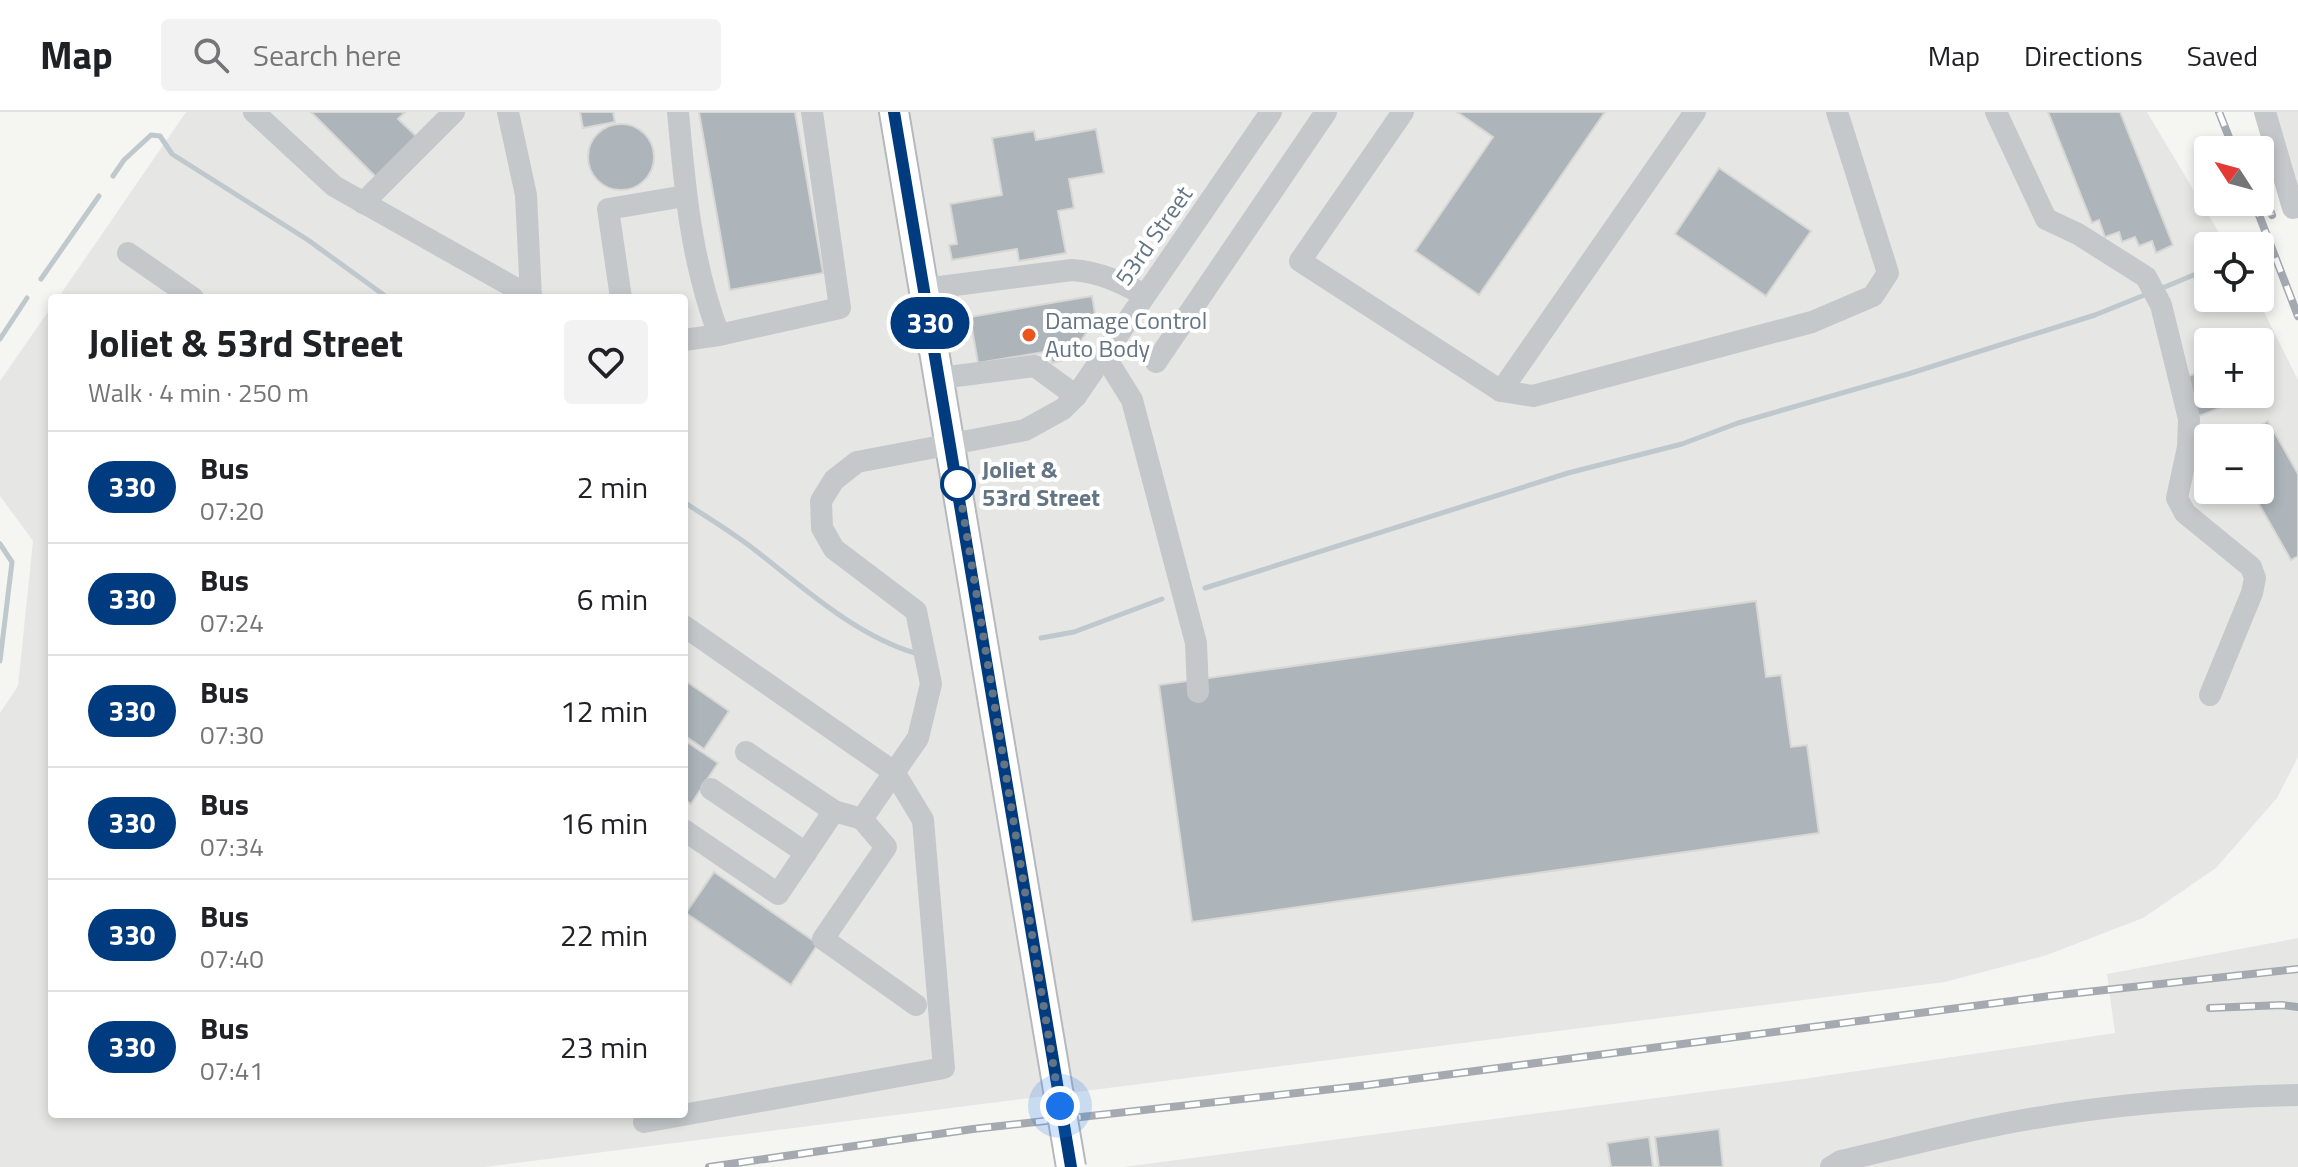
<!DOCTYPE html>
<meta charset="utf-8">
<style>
body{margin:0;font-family:"Titillium Web",sans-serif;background:#f2f2f2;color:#202124;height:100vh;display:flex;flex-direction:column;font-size:30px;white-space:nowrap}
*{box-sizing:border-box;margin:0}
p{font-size:26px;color:#757577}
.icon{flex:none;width:44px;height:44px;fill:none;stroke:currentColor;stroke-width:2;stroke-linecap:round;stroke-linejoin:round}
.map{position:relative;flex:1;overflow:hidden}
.side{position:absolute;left:48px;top:182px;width:640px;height:824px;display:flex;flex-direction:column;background:#fff;border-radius:8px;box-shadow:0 4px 12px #0003}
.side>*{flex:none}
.badge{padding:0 16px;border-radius:26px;font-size:28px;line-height:52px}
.needle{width:52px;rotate:306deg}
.controls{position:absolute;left:2194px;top:24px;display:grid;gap:16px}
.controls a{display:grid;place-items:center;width:80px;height:80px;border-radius:8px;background:#fff;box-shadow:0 4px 12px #0003;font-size:40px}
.you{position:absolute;width:40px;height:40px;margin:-20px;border:6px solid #fff;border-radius:50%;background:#1a73e8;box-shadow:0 0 0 12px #1a73e833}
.map>.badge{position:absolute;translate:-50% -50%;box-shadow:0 0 0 4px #fff}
.round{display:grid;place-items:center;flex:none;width:84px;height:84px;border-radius:8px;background:#f2f2f2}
.headline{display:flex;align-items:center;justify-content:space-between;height:136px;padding:0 40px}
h1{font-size:38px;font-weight:700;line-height:60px}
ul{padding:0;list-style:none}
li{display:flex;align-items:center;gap:24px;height:112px;padding:0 40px;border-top:2px solid #e0e0e0}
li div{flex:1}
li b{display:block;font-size:30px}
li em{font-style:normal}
li .badge{min-width:88px;font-weight:700;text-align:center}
header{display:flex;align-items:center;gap:48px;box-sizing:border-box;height:112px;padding:0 40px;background:#fff;border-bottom:2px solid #e0e0e0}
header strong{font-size:38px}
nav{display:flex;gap:44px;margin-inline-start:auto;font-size:28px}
.search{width:560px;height:72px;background:#f2f2f2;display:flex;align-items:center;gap:20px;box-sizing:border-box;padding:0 28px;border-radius:8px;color:#757577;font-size:30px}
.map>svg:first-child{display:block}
.built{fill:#e6e7e5;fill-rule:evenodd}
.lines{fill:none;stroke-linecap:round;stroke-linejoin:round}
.stream{stroke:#bec8cd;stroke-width:5}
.building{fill:#adb4ba;stroke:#d7d7d4;stroke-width:2}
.major-casing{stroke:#b5b9bd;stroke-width:32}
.minor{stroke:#c5c8cb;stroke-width:22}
.major{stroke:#fff;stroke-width:28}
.rail-casing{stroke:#a4aab0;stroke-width:8}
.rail{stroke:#fff;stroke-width:5;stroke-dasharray:15;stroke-linecap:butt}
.major-bridge-casing{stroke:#b5b9bd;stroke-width:32;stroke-linecap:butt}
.major-bridge{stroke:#fff;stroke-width:28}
.line-casing{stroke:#fff;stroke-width:18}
.line{stroke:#003b80;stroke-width:12}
.walk{stroke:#637484;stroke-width:8;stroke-dasharray:0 14.4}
.poi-dot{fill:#eb551c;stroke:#fff;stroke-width:3}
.stop-dot{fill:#fff;stroke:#003b80;stroke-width:4}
.labels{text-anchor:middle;stroke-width:8;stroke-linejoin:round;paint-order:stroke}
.street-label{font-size:24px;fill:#637484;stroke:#fff}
.poi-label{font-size:24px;fill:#637484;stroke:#fff;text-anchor:start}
.stop-label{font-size:24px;font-weight:bold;fill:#637484;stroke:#fff;text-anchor:start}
</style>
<header>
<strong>Map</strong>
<div class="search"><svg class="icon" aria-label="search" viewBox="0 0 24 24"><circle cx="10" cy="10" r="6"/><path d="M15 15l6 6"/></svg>Search here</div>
<nav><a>Map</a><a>Directions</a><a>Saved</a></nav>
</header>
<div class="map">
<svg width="2298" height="1055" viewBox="0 0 2298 1055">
<rect width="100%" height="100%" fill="#f5f6f1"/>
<g class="built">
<path d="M 186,0 L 2147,0 L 2227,134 L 2208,134 L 2208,186 L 2257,186 L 2298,268 L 2298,645 L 2277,686 L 2216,756 L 2143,806 L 2047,843 L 1945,870 L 485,1055 L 0,1055 L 0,601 L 18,574 L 33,429 L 0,384 L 0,269 L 52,194 L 52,1002 L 684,1002 L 684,186 L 58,186 ZM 2208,230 L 2260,230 L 2260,282 L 2208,282 ZM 2208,326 L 2260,326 L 2260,378 L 2208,378 Z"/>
<polygon points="2258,0 2298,0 2298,101"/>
<polygon points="2298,826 2298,1055 1123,1055 1810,966 2115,921 2107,862"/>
</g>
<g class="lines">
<g class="stream">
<polyline points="113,64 124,48 151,23 160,24 172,42 308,128 388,186"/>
<polyline points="41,167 99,84"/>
<polyline points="2160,177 2208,157"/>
<polyline points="0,227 27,186"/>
<path d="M 684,390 C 708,406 733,421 755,438 C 804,476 855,523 915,541"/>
<polyline points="0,432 12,450 0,549"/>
<polyline points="1205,476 1568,361 1682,332 1738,311 1908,262 2095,203 2147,182"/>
<polyline points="1041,526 1074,520 1162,487"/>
</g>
</g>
<g class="building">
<polygon points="311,0 405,0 398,7 417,25 377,66"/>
<polygon points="580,0 613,0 615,10 583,16"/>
<polygon points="699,0 795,0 823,161 730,178"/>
<polygon points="1457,0 1605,0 1479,183 1415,139 1493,25"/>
<polygon points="2048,0 2120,0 2173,133 2156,141 2152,129 2139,134 2135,125 2122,130 2119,120 2105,125 2099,108 2092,111"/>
<circle cx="621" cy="45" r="33"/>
<polygon points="1096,17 1104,61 1069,67 1074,96 1058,99 1066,141 1019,149 1017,137 952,148 949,133 957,132 950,92 1002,83 992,26 1034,19 1036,28"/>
<polygon points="1719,56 1811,119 1766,184 1675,122"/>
<polygon points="1092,184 1096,207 1068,247 1052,251 1050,239 978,251 970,205"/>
<polygon points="2208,256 2208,282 2221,282 2225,294 2199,304 2184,266"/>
<polygon points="2268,309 2298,362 2298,444 2291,448 2251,378 2231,390 2224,378 2260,378 2260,326 2239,326"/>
<polygon points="1756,489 1766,565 1781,563 1791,635 1807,633 1819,721 1192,810 1159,573"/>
<polygon points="687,570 729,599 704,637 684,623 684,574"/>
<polygon points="684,628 718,651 691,692 684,687"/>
<polygon points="714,760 818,832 791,873 686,801"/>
<polygon points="1719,1017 1723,1055 1659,1055 1655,1025"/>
<polygon points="1649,1025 1653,1055 1611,1055 1607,1031"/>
</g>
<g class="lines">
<g class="major-casing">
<polyline id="major" points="894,0 1045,901"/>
</g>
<g class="minor">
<polyline points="254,0 334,74 531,185 526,83 508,0"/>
<path d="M 678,0 C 685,78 691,149 719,223 L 840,196 L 812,0"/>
<polyline points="1403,0 1300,149 1501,279 1695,0"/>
<polyline points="1996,0 2046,107 2078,122 2146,165 2161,193 2189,307 2188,335 2177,386 2185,401 2251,455 2255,466 2252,481 2210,583"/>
<polyline points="2265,0 2293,96"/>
<polyline points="363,91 454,0"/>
<polyline points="128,141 193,186"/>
<path d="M 924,177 L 1072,158 C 1100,160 1120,170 1145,183"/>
<polyline points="621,186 608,97 685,84"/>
<polyline points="684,228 719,223"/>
<polyline points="1104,243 1132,288 1196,531 1198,580"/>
<polyline points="1156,250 1326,0"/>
<polyline points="940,266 1035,254 1076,284"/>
<polyline points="1501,279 1533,284 1812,210 1873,184 1888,161 1837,0"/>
<polyline points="746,640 834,699"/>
<polyline points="711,677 806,741"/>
<polyline points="684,718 778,782 834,699 862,707"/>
<polyline points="916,893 823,827 886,735 862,707 918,626 931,572 916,499 834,437 822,416 821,389 834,368 857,350 1025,318 1063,297 1076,284 1271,0"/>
<polyline points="644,1010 944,956 923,708 894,660 684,514"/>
<path d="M 1831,1055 L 1841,1049 C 1888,1038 1935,1026 1983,1016 C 2086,994 2193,985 2298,983"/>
</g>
<use href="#major" class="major"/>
<g class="rail-casing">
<g id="rail">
<polyline points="2219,0 2234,38"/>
<polyline points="2260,74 2272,103"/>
<polyline points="2254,90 2298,204"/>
<polyline points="2210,896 2282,893 2298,895"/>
<polyline points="709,1055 973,1017 1368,973 2050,884 2298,857"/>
</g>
</g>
<use href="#rail" class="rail"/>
<g class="major-bridge-casing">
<polyline id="major-bridge" points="1045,901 1071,1055"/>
</g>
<use href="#major-bridge" class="major-bridge"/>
</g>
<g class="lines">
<g class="line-casing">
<polyline id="line" points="894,0 1071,1055"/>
</g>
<use href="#line" class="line"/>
<polyline class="walk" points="958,372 957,363 1060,994"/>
</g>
<circle class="poi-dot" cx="1029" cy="223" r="8"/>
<circle class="stop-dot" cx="958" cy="372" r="16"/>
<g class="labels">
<g class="street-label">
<text transform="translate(1154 124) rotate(-55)" y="8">53rd Street</text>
</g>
<g class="poi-label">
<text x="1045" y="217">Damage Control<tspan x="1045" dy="28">Auto Body</tspan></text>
</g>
<g class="stop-label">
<text x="982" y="366">Joliet &amp;<tspan x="982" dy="28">53rd Street</tspan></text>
</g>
</g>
</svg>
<div class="controls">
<a><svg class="needle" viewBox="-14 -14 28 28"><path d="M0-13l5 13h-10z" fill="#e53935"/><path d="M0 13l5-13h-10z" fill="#757577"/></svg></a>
<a><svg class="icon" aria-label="locate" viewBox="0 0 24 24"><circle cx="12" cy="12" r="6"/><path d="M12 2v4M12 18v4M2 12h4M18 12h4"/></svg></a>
<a>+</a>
<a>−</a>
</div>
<div class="you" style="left:1060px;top:994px"></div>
<b class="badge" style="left:930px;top:211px;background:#003b80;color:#fff">330</b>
<section class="side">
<div class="headline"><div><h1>Joliet &amp; 53rd Street</h1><p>Walk · 4 min · 250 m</p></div><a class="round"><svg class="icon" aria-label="heart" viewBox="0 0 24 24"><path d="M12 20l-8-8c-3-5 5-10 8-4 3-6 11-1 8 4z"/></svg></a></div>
<ul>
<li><span class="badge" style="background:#003b80;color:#fff">330</span><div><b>Bus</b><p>07:20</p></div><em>2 min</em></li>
<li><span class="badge" style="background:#003b80;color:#fff">330</span><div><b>Bus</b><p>07:24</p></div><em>6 min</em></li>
<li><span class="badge" style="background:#003b80;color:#fff">330</span><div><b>Bus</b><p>07:30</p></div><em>12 min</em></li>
<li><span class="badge" style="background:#003b80;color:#fff">330</span><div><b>Bus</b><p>07:34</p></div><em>16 min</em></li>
<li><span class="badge" style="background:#003b80;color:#fff">330</span><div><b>Bus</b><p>07:40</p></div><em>22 min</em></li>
<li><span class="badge" style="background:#003b80;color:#fff">330</span><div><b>Bus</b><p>07:41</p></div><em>23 min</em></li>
</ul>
</section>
</div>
